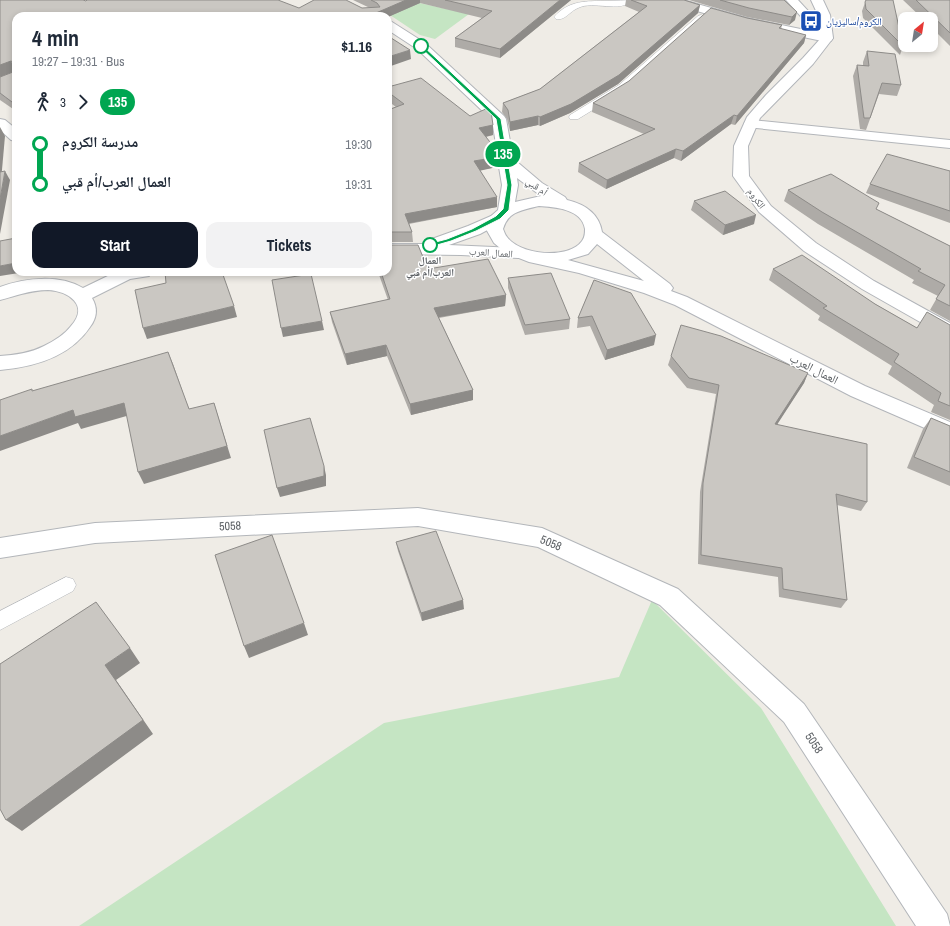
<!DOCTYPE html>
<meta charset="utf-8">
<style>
body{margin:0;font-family:"Archivo Narrow","Noto Naskh Arabic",sans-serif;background:#f2f2f3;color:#1f2937;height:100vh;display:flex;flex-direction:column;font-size:15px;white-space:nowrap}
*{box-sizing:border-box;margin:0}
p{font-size:13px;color:#747a83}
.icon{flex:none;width:22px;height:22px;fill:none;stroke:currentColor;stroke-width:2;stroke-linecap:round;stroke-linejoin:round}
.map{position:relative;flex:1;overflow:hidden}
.sheet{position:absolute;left:12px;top:12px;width:380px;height:264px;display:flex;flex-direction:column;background:#fff;border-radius:12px;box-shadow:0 2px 6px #0003}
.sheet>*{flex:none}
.badge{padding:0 8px;border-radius:13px;font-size:14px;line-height:26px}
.needle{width:26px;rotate:30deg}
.tools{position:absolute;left:898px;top:12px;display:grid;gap:8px}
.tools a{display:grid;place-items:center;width:40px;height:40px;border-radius:8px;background:#fff;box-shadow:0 2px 6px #0003;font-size:20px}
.map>.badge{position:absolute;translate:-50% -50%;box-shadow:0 0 0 2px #fff}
.legs{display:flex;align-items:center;gap:6px;height:44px;padding:0 20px;font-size:13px}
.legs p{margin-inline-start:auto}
.overview{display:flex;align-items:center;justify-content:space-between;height:68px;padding:0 20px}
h1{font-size:22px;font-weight:800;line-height:30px}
.action{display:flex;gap:8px;margin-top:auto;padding:8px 20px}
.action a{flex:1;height:46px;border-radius:12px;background:#111827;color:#fff;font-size:16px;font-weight:800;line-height:46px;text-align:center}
.action a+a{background:#f2f2f3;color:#1f2937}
ul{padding:0 20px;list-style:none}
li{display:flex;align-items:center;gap:14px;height:40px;font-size:15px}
li i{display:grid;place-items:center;width:6px;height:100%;margin:0 5px;background:currentColor}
li i::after{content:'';width:10px;height:10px;margin:-5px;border:3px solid;border-radius:50%;background:#fff}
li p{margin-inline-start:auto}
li:first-child i{background:linear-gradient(#0000 50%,currentColor 0)}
li:last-child i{background:linear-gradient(currentColor 50%,#0000 0)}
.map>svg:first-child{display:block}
.green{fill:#c5e5c3}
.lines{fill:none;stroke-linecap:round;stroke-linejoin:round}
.lane-casing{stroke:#b3b6ba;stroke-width:1}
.street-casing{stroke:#b3b6ba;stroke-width:2}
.secondary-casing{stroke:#b2b5ba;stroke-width:2}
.lane{fill:#fff;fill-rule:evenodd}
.street{fill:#fff;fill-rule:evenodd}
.secondary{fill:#fff;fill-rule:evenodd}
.wall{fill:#aeaba7}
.shaded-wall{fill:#8d8b88}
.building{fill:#cac7c2;stroke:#8d8b88}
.line-1{fill:#00a651;stroke:#fff}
.stop-1-dot{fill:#fff;stroke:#00a651;stroke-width:2}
.labels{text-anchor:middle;stroke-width:3;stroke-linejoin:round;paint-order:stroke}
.far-transit-label{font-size:10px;fill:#164399;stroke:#fff;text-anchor:start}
.far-street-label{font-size:10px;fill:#5d6165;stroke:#fff}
.far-stop-label{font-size:10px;font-weight:bold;fill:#5d6165;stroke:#fff}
.street-label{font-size:12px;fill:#5d6165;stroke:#fff}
</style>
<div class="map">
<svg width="950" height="926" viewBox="0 0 950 926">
<rect width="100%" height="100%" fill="#efece6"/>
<g class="green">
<polygon points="406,0 469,14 435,39 420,35 381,9"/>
<polygon points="652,600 761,708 896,926 79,926 384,723 619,677"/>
</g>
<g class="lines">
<g class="lane-casing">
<g id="lane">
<path d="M 633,0 C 619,14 594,0 578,8 C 570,11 565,21 556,19 L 554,17 C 569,0 587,1 608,1 C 616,1 625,0 633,0 Z"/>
<polygon points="701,15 704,16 706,18 704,20 627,89 578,119 570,119 569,117 570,115 619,85 698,16"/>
<polygon points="66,577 73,579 76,585 73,591 0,630 0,611"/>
</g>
</g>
<g class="street-casing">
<g id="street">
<polygon points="664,0 683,0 747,18 815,32 786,0 798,0 833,38 831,41 827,42 745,25 666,2"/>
<polygon points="0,119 5,120 16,129 16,141 11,140 0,130"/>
<polygon points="751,120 950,140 950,148 746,127 744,124 746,121"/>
<polygon points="498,213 504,215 506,218 504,221 480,234 449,245 518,248 524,249 527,253 524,257 518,258 461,255 388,254 388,244 427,244 429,240 468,226"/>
<path d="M 116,272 L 152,272 L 149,276 L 130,279 L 92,298 C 98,308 97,318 90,327 C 70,357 34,367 0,370 L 0,356 C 16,355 30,353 44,346 C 54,341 64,335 71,326 C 90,305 68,291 48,290 C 30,290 16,296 0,300 L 0,287 C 25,278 59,274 83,288 Z"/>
<polygon points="418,508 542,528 678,589 804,704 947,914 950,926 916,926 784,722 660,605 538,547 418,526 95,543 0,558 0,538 95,523"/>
</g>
</g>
<g class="secondary-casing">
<g id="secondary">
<polygon points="811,0 823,0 830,15 833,38 813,64 760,118 748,146 749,176 771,206 816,243 874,281 950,323 950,337 943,335 862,289 804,251 759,212 733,176 734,146 747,117 766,95 803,58 821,38 818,15"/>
<path d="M 388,21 L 392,22 L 425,43 L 504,116 L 506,119 L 513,158 L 516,161 L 542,183 L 565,197 L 567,200 C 584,204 599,213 602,232 L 670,284 L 673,288 L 671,291 L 687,297 L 865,386 L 950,422 L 950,439 L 851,396 L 675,305 L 644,293 L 579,273 L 529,262 L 506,253 L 494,243 L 486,229 L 490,217 L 498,210 L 502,185 L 498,161 L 496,158 L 498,156 L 492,120 L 417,49 L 388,30 ZM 517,178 L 541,196 L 515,202 L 518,185 ZM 539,206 C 555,207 582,209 585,229 C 585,233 585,237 582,241 C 568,260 520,255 507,237 C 505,235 504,231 503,229 C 508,211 523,210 539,206 ZM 597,244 L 644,281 L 568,260 L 588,254 Z"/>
</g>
</g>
<use href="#lane" class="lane"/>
<use href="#street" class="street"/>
<use href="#secondary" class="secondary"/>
</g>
<g class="wall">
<polygon points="0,0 86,1 299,8 370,8 353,0 571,0 500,58 455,47 455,38 482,18 420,3 388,17 388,16 16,16 16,111 0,100 0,77 13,72 0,77"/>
<polygon points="626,0 684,0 700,5 698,13 618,84 570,113 540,126 538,125 510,131 507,119 502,112 503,103 540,89 639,12 625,6"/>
<polygon points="689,0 784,0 795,20 789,25 747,17"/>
<polygon points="866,0 903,46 900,55 863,18 862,11"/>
<polygon points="903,0 950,0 950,46 931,27 931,19 923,19"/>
<polygon points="747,18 782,25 781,29 806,35 804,43 735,125 731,124 681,161 674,158 606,189 578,172 579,163 644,134 592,112 593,103"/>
<polygon points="867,51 901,85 897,96 879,94 866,130 860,129 853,76 857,65 863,66 863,62"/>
<polygon points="388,87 470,116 493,125 493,135 486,137 498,157 497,167 480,170 497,207 409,224 412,232 413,242 388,242 388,110 396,107 388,101"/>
<polygon points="950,171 950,223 866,193 870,184"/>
<polygon points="788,190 876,209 950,246 950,321 930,310 938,296 912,283 914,280 818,224 784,201"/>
<polygon points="694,201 754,224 723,235 691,210"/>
<polygon points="428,269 506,295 505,306 439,318 473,390 473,400 411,415 387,356 347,365 332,322 330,312 388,300 378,272 388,272"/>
<polygon points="773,269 875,304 917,328 950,325 950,420 931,412 934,405 888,374 892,366 818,320 820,316 769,280"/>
<polygon points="508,278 570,319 569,329 525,335 508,288"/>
<polygon points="594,280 654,345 605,360 590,326 577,328 578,318"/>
<polygon points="671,356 808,373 804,383 777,424 867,502 861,511 837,505 847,600 841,608 779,597 778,577 698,564 700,492 716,394 687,388 668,365"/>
<polygon points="931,418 950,426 950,486 907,468 923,429"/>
<polygon points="396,542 464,609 422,621 398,551"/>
</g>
<g class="shaded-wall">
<polygon points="406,0 420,0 420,3 388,17 388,16 369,16"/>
<polygon points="560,0 571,0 500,58 500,49"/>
<polygon points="700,5 698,13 618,84 570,113 540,126 540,117"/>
<polygon points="797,12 795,20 789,25 792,17"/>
<polygon points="806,35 804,43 735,125 737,116"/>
<polygon points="410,50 411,59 388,67 388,57"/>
<polygon points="11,61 15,71 0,77 0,65"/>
<polygon points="734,115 731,124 681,161 683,151"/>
<polygon points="538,116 538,125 510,131 510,122"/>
<polygon points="493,125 493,135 479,138 479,128"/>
<polygon points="0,127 5,136 1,181 0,179"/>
<polygon points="676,149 674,158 606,189 607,180"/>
<polygon points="498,157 497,167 474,172 474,161"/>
<polygon points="5,171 10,180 0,234 0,199"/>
<polygon points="497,197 497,207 405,224 405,214"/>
<polygon points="756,215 754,224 723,235 725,225"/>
<polygon points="16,263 16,272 25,272 0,276 0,266"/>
<polygon points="506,295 505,306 434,318 434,308"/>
<polygon points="234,306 237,317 147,339 143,328"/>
<polygon points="322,321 324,330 283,337 281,328"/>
<polygon points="656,335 654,345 605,360 607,350"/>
<polygon points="386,345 387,356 347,365 345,354"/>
<polygon points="168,352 173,364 193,421 189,409"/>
<polygon points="808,373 804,383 771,434 775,424"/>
<polygon points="473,390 473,400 411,415 410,404"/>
<polygon points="124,403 130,415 81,429 78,423 0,451 0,436 73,410"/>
<polygon points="214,403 231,458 144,484 138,472"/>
<polygon points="324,466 326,475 326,486 280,497 277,488"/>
<polygon points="463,600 464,609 422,621 421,613"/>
<polygon points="304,623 308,635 249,658 244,646"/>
<polygon points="130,648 140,663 116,680 153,734 22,831 6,820 105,665"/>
</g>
<g class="building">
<polygon points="0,0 83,0 86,1 87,0 278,0 299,8 314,0 346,0 362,8 380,7 377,3 371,0 406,0 369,16 16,16 16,105 0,93 0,77 13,72 13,62 11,61 0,65"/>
<polygon points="445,0 560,0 500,49 455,38 492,11"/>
<polygon points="631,0 684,0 700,5 619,75 571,104 540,117 538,116 510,122 508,110 503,103 540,89 647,6"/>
<polygon points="720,0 784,0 797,12 792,17 749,8"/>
<polygon points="866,0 893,0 903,46 866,9 865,2"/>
<polygon points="916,0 950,0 950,33"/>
<polygon points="711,8 747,18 782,25 779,28 806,35 737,116 734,115 683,151 676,149 607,180 579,163 655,129 593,103 629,81"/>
<polygon points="388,36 410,50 388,57"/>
<polygon points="867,51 895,54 901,85 882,83 870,118 864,118 857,65 869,66"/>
<polygon points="421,78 470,116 488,108 491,111 493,125 479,128 497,151 498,157 474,161 497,197 405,214 412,232 388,232 388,110 404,104 388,92 388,87"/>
<polygon points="887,154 950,171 950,211 870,184"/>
<polygon points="5,171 0,199 0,172"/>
<polygon points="831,174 879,203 876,209 950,246 950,306 936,299 945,285 918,271 921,269 822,212 788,190"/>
<polygon points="725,191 756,215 725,225 694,201"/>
<polygon points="16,238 16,263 0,266 0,241"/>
<polygon points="388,245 418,245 428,269 488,259 506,295 434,308 473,390 410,404 386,345 345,354 330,312 390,299 381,272 388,272"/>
<polygon points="802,255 875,304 917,328 927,312 950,325 950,406 938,401 941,393 894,362 899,354 823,308 827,306 773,269"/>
<polygon points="165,272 222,272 234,306 143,328 135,290 166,283"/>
<polygon points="551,273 570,319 525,325 508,278"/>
<polygon points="311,274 322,321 281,328 272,280"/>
<polygon points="594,280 631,293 656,335 607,350 592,316 578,318"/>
<polygon points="681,325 721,336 808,373 775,424 867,444 867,502 836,494 847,600 783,589 782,568 701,555 703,483 719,385 689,378 671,356"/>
<polygon points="168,352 189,409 214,403 227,446 138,472 124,403 75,417 73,410 0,436 0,400 32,389 32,391"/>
<polygon points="310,418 324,466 324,476 277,488 264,430"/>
<polygon points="931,418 950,426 950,472 914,457"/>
<polygon points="436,531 463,600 421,613 396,542"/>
<polygon points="272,535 304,623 244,646 215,555"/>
<polygon points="96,602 130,648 105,665 143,720 6,820 0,809 0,664"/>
</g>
<polygon class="line-1" points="421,44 501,119 512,185 509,210 500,219 476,231 451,241 430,247 427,245 428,244 447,239 472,229 496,216 503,209 507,185 496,119 420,47"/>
<defs>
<g id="bus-square" transform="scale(1.15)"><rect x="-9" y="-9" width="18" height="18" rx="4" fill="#1a4fb4" stroke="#fff"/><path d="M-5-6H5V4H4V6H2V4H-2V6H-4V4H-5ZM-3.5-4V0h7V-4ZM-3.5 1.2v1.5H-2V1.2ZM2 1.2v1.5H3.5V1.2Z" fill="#fff"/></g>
</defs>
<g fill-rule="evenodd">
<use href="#bus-square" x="811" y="21"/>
</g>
<g class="stop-1-dot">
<circle cx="421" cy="46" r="7"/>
<circle cx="430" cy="245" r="7"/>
</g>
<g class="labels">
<g class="far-transit-label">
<text x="826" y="25">الكروم/ساليزيان</text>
</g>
<g class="far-street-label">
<text transform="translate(537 186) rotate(35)" y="4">أم قبي</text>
<text transform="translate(757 198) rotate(54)" y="4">الكروم</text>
<text transform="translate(491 252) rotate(4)" y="4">العمال العرب</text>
</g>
<g class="far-stop-label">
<text x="430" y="264">العمال<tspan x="430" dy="12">العرب/أم قبي</tspan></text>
</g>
<g class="street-label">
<text transform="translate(814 369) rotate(27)" y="4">العمال العرب</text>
<text transform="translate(230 526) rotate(-3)" y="4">5058</text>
<text transform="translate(551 543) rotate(22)" y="4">5058</text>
<text transform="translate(814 743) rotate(57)" y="4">5058</text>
</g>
</g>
</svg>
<div class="tools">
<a><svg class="needle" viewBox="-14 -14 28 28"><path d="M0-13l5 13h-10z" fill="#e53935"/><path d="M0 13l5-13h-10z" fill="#747a83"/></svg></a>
</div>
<b class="badge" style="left:503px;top:154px;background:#00a651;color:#fff">135</b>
<section class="sheet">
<div class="overview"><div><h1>4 min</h1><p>19:27 – 19:31 · Bus</p></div><b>$1.16</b></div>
<div class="legs"><svg class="icon" aria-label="walk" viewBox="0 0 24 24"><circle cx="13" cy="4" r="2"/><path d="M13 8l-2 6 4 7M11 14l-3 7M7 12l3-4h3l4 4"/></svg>3<svg class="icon" aria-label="forward" viewBox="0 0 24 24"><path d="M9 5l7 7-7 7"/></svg><b class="badge" style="background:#00a651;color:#fff">135</b></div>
<ul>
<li><i style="color:#00a651"></i><b>مدرسة الكروم</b><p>19:30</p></li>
<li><i style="color:#00a651"></i><b>العمال العرب/أم قبي</b><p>19:31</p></li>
</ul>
<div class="action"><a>Start</a><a>Tickets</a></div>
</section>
</div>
